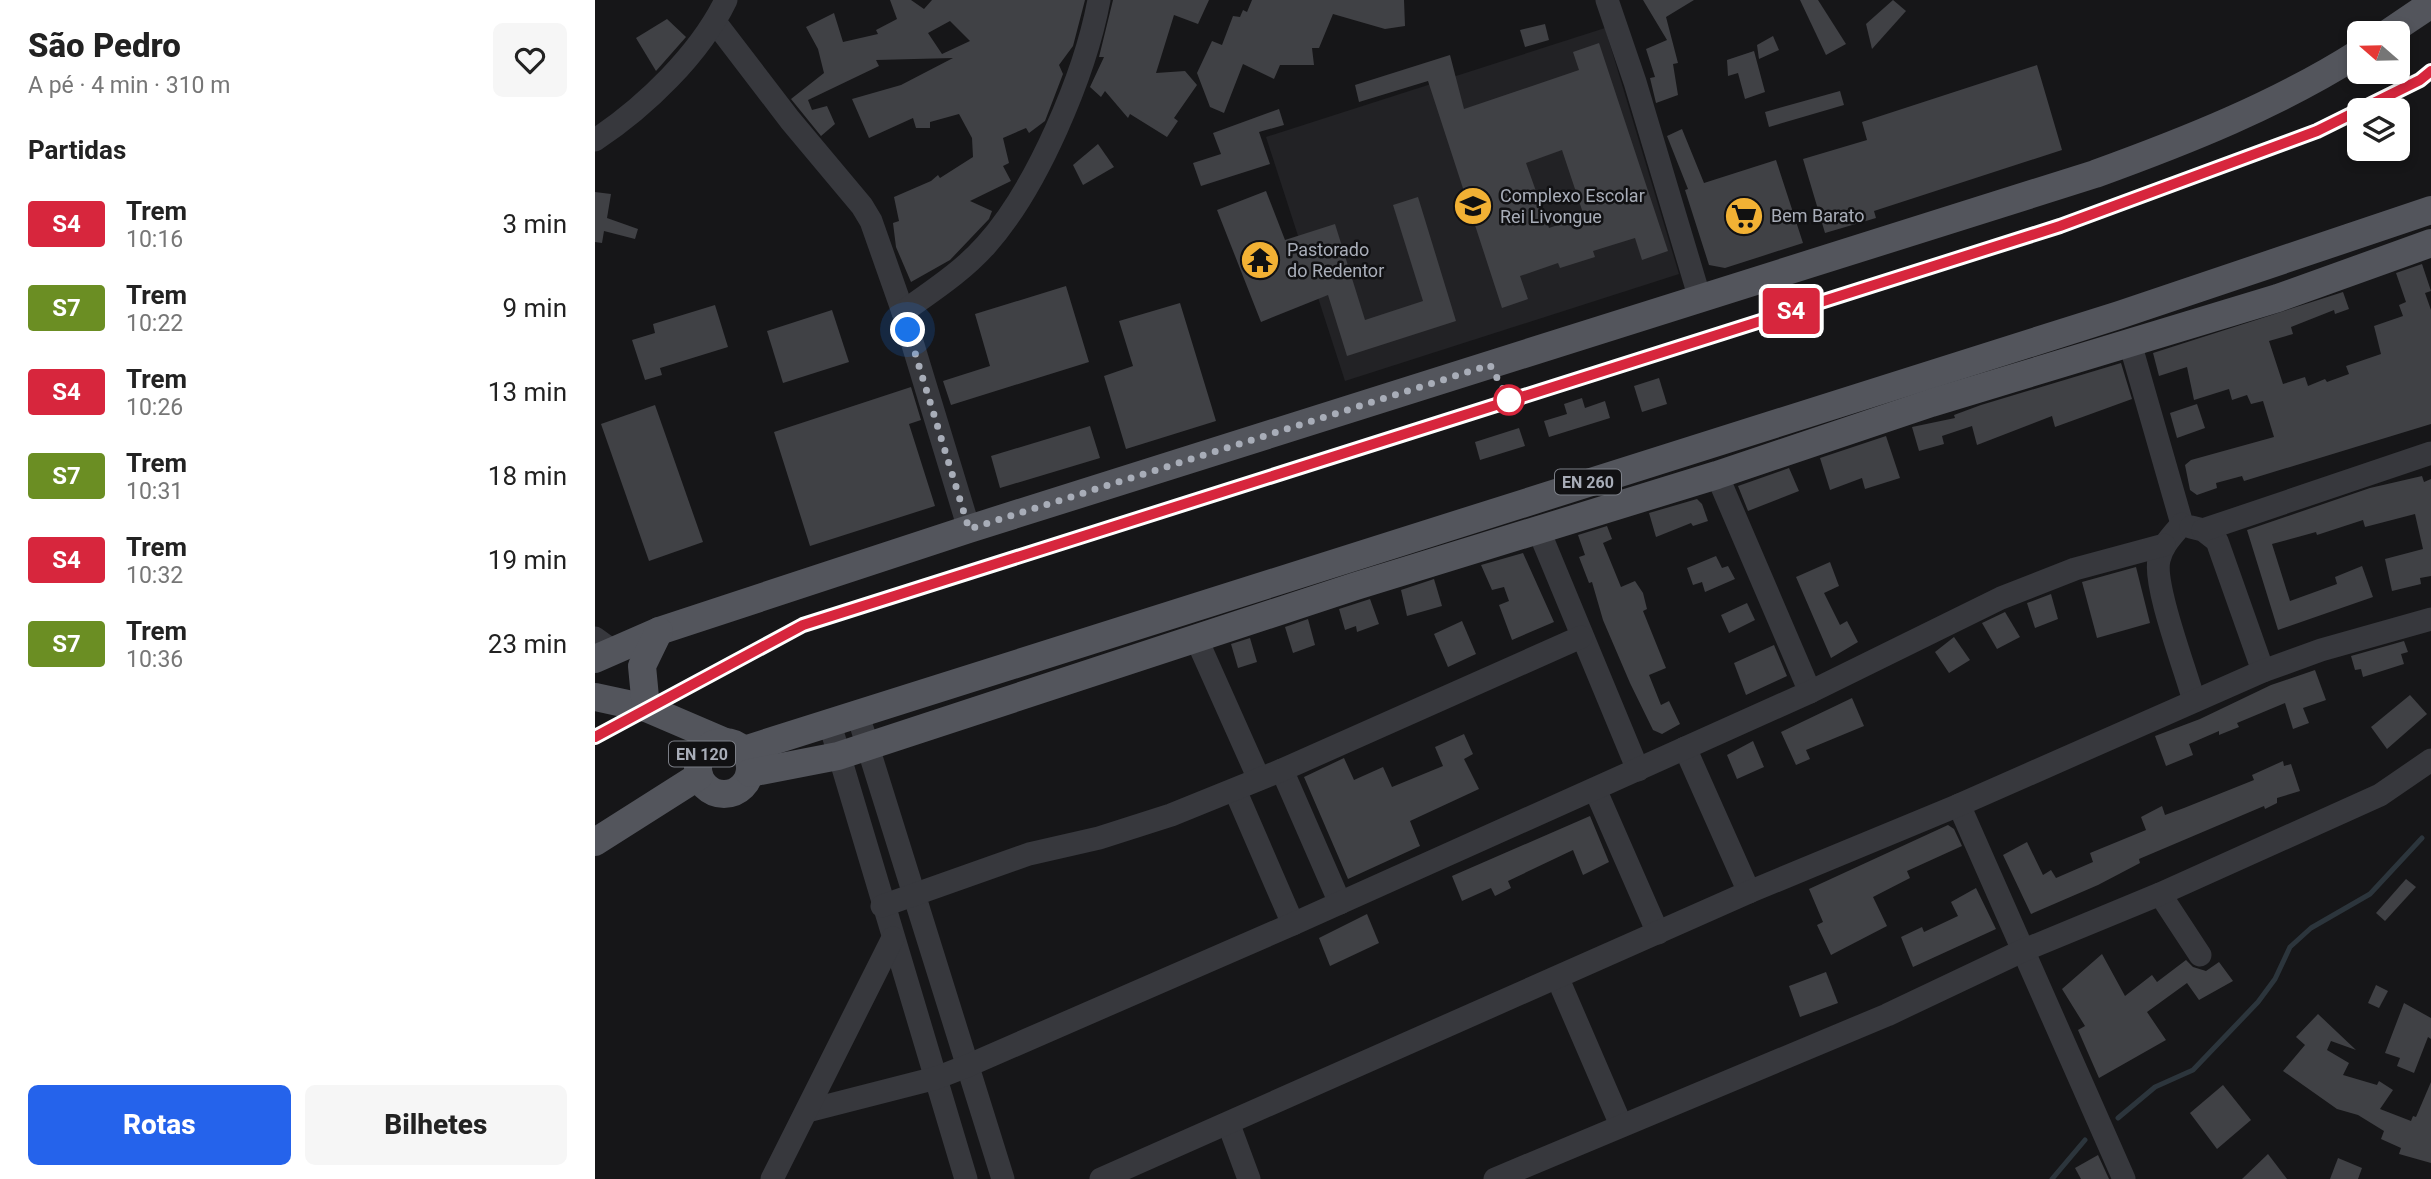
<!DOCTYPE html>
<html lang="pt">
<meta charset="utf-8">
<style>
body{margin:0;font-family:Roboto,sans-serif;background:#f6f6f6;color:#222;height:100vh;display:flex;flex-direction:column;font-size:26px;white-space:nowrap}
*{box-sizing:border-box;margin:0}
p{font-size:23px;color:#767676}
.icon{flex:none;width:38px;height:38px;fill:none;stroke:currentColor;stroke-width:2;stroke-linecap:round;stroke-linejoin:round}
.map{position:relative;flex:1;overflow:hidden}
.panel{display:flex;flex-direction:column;background:#fff;width:595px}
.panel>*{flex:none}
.badge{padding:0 14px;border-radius:5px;font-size:24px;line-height:46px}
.needle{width:46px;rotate:290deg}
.controls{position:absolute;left:1752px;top:21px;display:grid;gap:14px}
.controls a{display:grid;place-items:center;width:63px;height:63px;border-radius:10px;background:#fff;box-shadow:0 4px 10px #0003;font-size:35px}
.you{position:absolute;width:35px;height:35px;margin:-18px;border:5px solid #fff;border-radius:50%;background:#1a73e8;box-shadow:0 0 0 10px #1a73e833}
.map>.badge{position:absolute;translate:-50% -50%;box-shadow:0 0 0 4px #fff}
h2{padding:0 28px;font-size:26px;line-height:63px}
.round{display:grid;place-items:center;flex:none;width:74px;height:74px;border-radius:10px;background:#f6f6f6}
.overview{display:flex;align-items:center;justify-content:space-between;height:119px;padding:0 28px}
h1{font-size:33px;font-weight:800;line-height:52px}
.cta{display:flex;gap:14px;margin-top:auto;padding:14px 28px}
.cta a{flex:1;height:80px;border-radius:10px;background:#2563eb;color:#fff;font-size:28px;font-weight:800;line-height:80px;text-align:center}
.cta a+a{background:#f6f6f6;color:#222}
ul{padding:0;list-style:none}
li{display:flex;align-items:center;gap:21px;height:84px;padding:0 28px}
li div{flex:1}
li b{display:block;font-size:26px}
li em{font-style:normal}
li .badge{min-width:77px;font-weight:700;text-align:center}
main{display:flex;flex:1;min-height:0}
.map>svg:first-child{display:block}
.built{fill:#222225}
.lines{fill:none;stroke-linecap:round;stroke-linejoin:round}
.stream{stroke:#2c353c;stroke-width:5}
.building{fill:#404145;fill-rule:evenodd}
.minor{stroke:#37383d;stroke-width:23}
.major{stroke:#53555c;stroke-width:28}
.rail-casing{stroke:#4a4c52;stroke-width:8}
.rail{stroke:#111113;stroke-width:5;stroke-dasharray:16;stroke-linecap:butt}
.line-casing{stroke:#fff;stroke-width:16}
.line{stroke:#d7263d;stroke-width:10}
.walk{stroke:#a8adb8;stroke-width:7;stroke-dasharray:0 12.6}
.stop-dot{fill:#fff;stroke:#d7263d;stroke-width:3.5}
.labels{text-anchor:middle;stroke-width:5;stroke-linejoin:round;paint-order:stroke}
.shield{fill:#111113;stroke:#7b7e86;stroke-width:2}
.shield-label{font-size:16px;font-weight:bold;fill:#a8adb8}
.poi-label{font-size:18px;fill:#a8adb8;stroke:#111113;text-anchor:start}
</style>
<main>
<section class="panel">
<div class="overview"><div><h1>São Pedro</h1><p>A pé · 4 min · 310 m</p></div><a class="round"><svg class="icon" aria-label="heart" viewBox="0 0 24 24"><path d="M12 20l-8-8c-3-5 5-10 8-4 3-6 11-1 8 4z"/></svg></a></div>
<h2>Partidas</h2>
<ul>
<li><span class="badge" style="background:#d7263d;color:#fff">S4</span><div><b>Trem</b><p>10:16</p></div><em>3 min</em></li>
<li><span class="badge" style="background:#6b8e23;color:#fff">S7</span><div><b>Trem</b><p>10:22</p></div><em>9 min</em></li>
<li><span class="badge" style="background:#d7263d;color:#fff">S4</span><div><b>Trem</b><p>10:26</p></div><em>13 min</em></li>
<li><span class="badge" style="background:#6b8e23;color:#fff">S7</span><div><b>Trem</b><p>10:31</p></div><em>18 min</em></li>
<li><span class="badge" style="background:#d7263d;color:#fff">S4</span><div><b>Trem</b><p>10:32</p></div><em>19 min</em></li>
<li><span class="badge" style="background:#6b8e23;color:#fff">S7</span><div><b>Trem</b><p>10:36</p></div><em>23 min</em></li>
</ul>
<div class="cta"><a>Rotas</a><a>Bilhetes</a></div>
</section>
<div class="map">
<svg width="1836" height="1179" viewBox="0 0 1836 1179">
<rect width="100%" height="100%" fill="#161618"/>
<polygon class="built" points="1010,28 1084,274 750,381 671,137"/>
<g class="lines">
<g class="stream">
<polyline points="1523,1118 1560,1087 1598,1070 1663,1002 1680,979 1695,947 1716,928 1775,894 1827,838"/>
<polyline points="1457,1179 1490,1140"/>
</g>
</g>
<g class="building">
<path d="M 295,0 L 316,0 L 329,9 L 337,0 L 490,0 L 478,46 L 464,65 L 468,74 L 450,121 L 434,133 L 431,128 L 408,138 L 414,163 L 408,166 L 416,181 L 375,201 L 397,211 L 394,219 L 355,260 L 316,282 L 301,247 L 298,223 L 304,221 L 299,197 L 336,181 L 343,175 L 345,178 L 378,157 L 377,138 L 364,114 L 335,122 L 335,128 L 321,128 L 318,118 L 274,138 L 257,99 L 306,85 L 358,58 L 281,60 L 284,66 L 213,100 L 217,110 L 232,106 L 240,124 L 226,136 L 196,99 L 229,73 L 223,49 L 211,27 L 239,13 L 248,42 L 283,34 L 281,30 L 302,19 ZM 355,21 L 375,41 L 347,54 L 333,33 Z"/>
<polygon points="518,0 614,0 603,24 579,15 566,57 561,73 590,71 602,85 579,118 583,121 572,137 535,114 533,118 510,91 506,97 495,87 509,57 504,57"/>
<polygon points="657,0 809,0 810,26 790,29 738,14 724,48 717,48 719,65 685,65 679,79 648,64 629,113 615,107 602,73 617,41 627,45 638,16 645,17 648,10 652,12"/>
<polygon points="1048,0 1099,0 1071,17 1083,63 1078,64 1083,95 1061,103 1055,78 1060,77 1051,49 1072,40"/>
<polygon points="1205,0 1223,0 1251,44 1231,55"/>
<polygon points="1298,0 1311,11 1277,49 1271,24"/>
<polygon points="72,19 91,37 61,71 41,38"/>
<polygon points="950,24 954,40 930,47 925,30"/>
<polygon points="1178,36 1184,50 1164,59 1162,45"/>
<path d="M 1004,43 L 1073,251 L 1047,260 L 1040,238 L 998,251 L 1000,257 L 965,268 L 963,263 L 925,276 L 933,299 L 907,308 L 833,81 L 764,102 L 760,85 L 855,55 L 869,109 L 984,70 L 978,52 ZM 967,150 L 989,216 L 954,228 L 931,163 Z"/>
<polygon points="1159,51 1170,92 1150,99 1143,73 1133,76 1132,60"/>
<polygon points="1442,65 1467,150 1279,211 1281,218 1230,233 1208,159 1272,140 1267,122"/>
<polygon points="1245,91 1249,105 1174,127 1170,112"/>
<polygon points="684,109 689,125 664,132 675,164 606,186 598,163 626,154 618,133"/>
<polygon points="1087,129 1109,183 1181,160 1208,243 1130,268 1114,265 1090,190 1093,189 1072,136"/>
<polygon points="503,144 519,167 488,185 478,165"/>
<polygon points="671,191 690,240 740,224 770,320 828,301 798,205 823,197 861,321 752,356 733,295 666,322 622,210"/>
<polygon points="0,192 16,194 12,218 43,229 40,239 9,231 7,243 0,242"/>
<polygon points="1827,264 1836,291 1830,293 1836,310 1836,424 1649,481 1647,476 1621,483 1622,488 1602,495 1595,490 1590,465 1596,460 1679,437 1668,401 1656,404 1652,395 1637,400 1634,389 1599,400 1592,367 1564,376 1558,353 1748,292 1754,309 1740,314 1739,310 1696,327 1698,334 1674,341 1688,384 1710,377 1713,386 1730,379 1732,382 1754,374 1751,366 1786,354 1779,326 1808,316 1804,305 1811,302 1801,273"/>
<polygon points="471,286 494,362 356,405 348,381 395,366 380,314"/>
<polygon points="585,303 621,421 531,449 509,376 538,366 524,321"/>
<polygon points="120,305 133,347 65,368 67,375 50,380 37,340 60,333 58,324"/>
<polygon points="237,310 254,362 188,383 172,331"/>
<polygon points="1526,363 1537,399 1460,427 1457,416 1382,445 1377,426 1347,436 1349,444 1324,451 1317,427 1360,418 1359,415 1386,405"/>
<polygon points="1064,378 1072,404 1047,412 1039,386"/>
<polygon points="316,387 326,420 314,424 340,506 215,546 179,432"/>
<polygon points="987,398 990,408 1010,401 1015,418 954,437 949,421 972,414 969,404"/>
<polygon points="1602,404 1610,428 1582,438 1575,413"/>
<polygon points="60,405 108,542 54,561 6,424"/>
<polygon points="495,426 505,458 405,488 396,456"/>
<polygon points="924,428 930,446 885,460 880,442"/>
<polygon points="1291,436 1305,478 1270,489 1267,478 1235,490 1225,458"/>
<polygon points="1194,468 1204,491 1153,511 1143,486"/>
<polygon points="1827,476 1829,482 1836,479 1836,576 1825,578 1826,584 1797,591 1790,559 1828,549 1820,514 1770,527 1768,520 1722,535 1721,532 1677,544 1695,601 1742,584 1740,577 1767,566 1778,597 1683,630 1652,530 1775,488"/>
<polygon points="1102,499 1107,504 1113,521 1098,526 1096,523 1061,537 1054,513"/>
<polygon points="1012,526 1017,539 1008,543 1026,587 1040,581 1048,593 1052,609 1048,611 1071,668 1054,675 1066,705 1074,701 1085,724 1067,734 1058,730 1035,683 1008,620 997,582 994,583 984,557 990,555 983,535"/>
<polygon points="928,553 959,622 917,640 904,605 914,601 909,587 897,590 886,565"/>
<polygon points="1121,556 1127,568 1133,566 1140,579 1110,592 1107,582 1098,585 1092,568"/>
<polygon points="1235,562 1244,586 1229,593 1245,625 1252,621 1263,642 1236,658 1201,577"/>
<polygon points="1541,567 1555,623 1502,638 1487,582"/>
<polygon points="839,579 847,606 812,616 806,590"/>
<polygon points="1456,594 1463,619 1440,628 1432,603"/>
<polygon points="775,599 784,624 762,632 761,626 750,630 744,609"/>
<polygon points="1152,603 1160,620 1134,633 1126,615"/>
<polygon points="1410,612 1425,637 1402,649 1387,623"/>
<polygon points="713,619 720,645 698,653 690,627"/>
<polygon points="867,621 881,654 853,667 839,634"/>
<polygon points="1359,637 1375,660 1354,673 1340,652"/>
<polygon points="655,638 662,662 643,668 636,644"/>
<polygon points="1809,641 1813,652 1806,654 1809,664 1768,677 1766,669 1760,670 1756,656"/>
<polygon points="1179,645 1192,676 1151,695 1139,663"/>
<polygon points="1720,670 1731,700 1708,708 1714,723 1698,729 1690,703 1642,723 1644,727 1624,735 1624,731 1594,744 1598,755 1571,766 1560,736 1605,719 1676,685"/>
<polygon points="1815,695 1832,714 1792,749 1776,727"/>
<polygon points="1257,698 1269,726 1211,750 1215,759 1201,765 1186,732"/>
<polygon points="869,734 878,754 869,759 884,789 815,821 825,846 753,879 709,777 749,758 759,780 788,767 797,787 848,766 840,747"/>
<polygon points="1158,741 1169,767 1142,779 1132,755"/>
<polygon points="1688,761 1689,766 1696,764 1705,791 1682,798 1682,803 1670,809 1669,806 1544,859 1545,863 1503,885 1436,914 1408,855 1432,842 1448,875 1456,870 1461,878 1498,862 1495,853 1551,830 1546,817 1567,806 1570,815 1589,808 1659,780 1657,775"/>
<polygon points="995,816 1014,862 988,875 978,850 913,881 916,888 900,896 896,888 867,901 857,876"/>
<polygon points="1353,825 1359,829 1367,846 1312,871 1315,878 1278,897 1292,926 1236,955 1222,925 1228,922 1214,889"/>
<polygon points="1811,879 1821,887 1790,921 1781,913"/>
<polygon points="1381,888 1401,929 1318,967 1306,937 1327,927 1329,932 1363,916 1356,902"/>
<polygon points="772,914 784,943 735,966 724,938"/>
<polygon points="1507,954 1530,996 1557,975 1562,982 1591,960 1598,967 1611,971 1624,962 1638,981 1604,1000 1592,983 1552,1012 1571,1040 1504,1078 1483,1030 1490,1026 1467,989"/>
<polygon points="1231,972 1243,1003 1205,1017 1194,986"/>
<polygon points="1781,985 1793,991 1784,1008 1773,1003"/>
<polygon points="1809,1003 1836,1018 1836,1039 1833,1037 1819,1073 1802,1066 1805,1058 1790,1053"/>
<polygon points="1723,1014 1761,1050 1736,1041 1732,1050 1754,1063 1748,1075 1782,1085 1784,1081 1798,1090 1785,1109 1816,1121 1818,1116 1821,1117 1836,1082 1836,1163 1804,1154 1806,1148 1786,1139 1789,1131 1763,1115 1742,1109 1688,1071 1710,1045 1701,1037"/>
<polygon points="1628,1085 1656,1120 1622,1149 1595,1113"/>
<polygon points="1673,1154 1692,1179 1647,1179"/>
<polygon points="1503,1155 1514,1179 1486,1179 1480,1168"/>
<polygon points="1743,1158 1767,1168 1763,1179 1735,1179"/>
</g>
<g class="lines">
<g class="minor">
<polyline points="1012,0 1040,82 1105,299"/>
<polyline points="120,22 195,120 267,206 276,221 308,312"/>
<path d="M 0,140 C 50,107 105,54 131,0"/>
<polyline points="1535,343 1587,524"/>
<polyline points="1122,475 1215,692"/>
<path d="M 1587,524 C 1578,535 1567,545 1564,560 C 1558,585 1591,671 1599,701"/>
<polyline points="1596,527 1608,530 1622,541 1668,671"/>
<path d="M 374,529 L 308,312 C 337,291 367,272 391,245 C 442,188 490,75 504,0"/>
<polyline points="1608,530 1836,453"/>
<polyline points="944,531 1043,770"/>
<polyline points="0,638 18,651"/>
<polyline points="602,640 664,779"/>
<polyline points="262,712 408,1179"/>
<polyline points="234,721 371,1179"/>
<polyline points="1090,748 1154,892"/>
<polyline points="687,770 745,903"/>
<polyline points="1000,789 1063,933"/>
<polyline points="640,790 698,924"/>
<polyline points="1364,805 1529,1179"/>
<polyline points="1565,894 1605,955"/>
<polyline points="287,906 434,854 504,838 576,815 687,770 986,637"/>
<polyline points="963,979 1026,1125"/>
<polyline points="212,1111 341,1078 372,1066 698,924 1215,692 1406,598 1480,569 1569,545"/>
<polyline points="634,1125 654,1179"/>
<polyline points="177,1179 298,938"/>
<polyline points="506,1179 1154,892 1364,805 1668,671 1726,650 1836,619"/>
<polyline points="900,1179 1292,1015 1427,951 1565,894 1785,795 1836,760"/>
</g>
<g class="major">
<polyline points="1793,33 1836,4"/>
<path d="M 0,659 L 64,631 L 374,529 L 1500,174 C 1591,141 1682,105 1764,53"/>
<polyline points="0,697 51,708 128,741"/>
<polyline points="51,708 47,666 64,631"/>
<circle cx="129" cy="768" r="26"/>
<polyline points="149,750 1524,315 1836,210"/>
<polyline points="155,773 243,756 761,586 1122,475 1336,403 1683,298 1836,243"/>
<polyline points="0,842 104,776"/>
</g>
<g class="rail-casing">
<polyline id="rail" points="0,737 208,625 1465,226 1722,131 1825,80 1836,71"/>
</g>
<use href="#rail" class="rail"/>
</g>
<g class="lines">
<g class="line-casing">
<polyline id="line" points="0,737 208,625 1465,226 1722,131 1825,80 1836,71"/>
</g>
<use href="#line" class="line"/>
<polyline class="walk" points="313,330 374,529 895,365 914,400"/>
</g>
<defs>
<g id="school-disc" transform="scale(2.0125)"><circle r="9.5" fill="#f2b134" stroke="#111113"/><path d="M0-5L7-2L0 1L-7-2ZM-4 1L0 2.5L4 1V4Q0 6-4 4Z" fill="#111"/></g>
<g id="supermarket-disc" transform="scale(2.0125)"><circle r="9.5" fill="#f2b134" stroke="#111113"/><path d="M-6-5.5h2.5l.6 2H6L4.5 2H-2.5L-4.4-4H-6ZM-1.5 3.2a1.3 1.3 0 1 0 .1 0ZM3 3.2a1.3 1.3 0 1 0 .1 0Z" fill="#111"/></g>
<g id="temple-disc" transform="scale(2.0125)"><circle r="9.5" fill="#f2b134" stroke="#111113"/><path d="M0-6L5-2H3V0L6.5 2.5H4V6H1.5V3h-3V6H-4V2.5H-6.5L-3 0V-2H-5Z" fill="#111"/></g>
</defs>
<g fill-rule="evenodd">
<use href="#school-disc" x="878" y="206"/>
<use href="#supermarket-disc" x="1149" y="216"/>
<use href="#temple-disc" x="665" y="260"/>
</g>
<circle class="stop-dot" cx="914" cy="400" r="14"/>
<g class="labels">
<g class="shield">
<rect x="960" y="469.5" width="66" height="25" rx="5"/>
<rect x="74" y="741.5" width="66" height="25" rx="5"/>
</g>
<g class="shield-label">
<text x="993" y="488">EN 260</text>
<text x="107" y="760">EN 120</text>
</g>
<g class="poi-label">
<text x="905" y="202">Complexo Escolar<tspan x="905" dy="21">Rei Livongue</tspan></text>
<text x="1176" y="222">Bem Barato</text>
<text x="692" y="256">Pastorado<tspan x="692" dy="21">do Redentor</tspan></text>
</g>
</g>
</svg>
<div class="controls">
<a><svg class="needle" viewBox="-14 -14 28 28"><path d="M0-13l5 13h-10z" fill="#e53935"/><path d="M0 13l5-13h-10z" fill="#767676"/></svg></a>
<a><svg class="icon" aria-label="layers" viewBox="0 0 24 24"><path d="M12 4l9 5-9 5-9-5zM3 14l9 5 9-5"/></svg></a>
</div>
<div class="you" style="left:313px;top:330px"></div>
<b class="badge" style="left:1196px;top:311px;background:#d7263d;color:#fff">S4</b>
</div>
</main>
